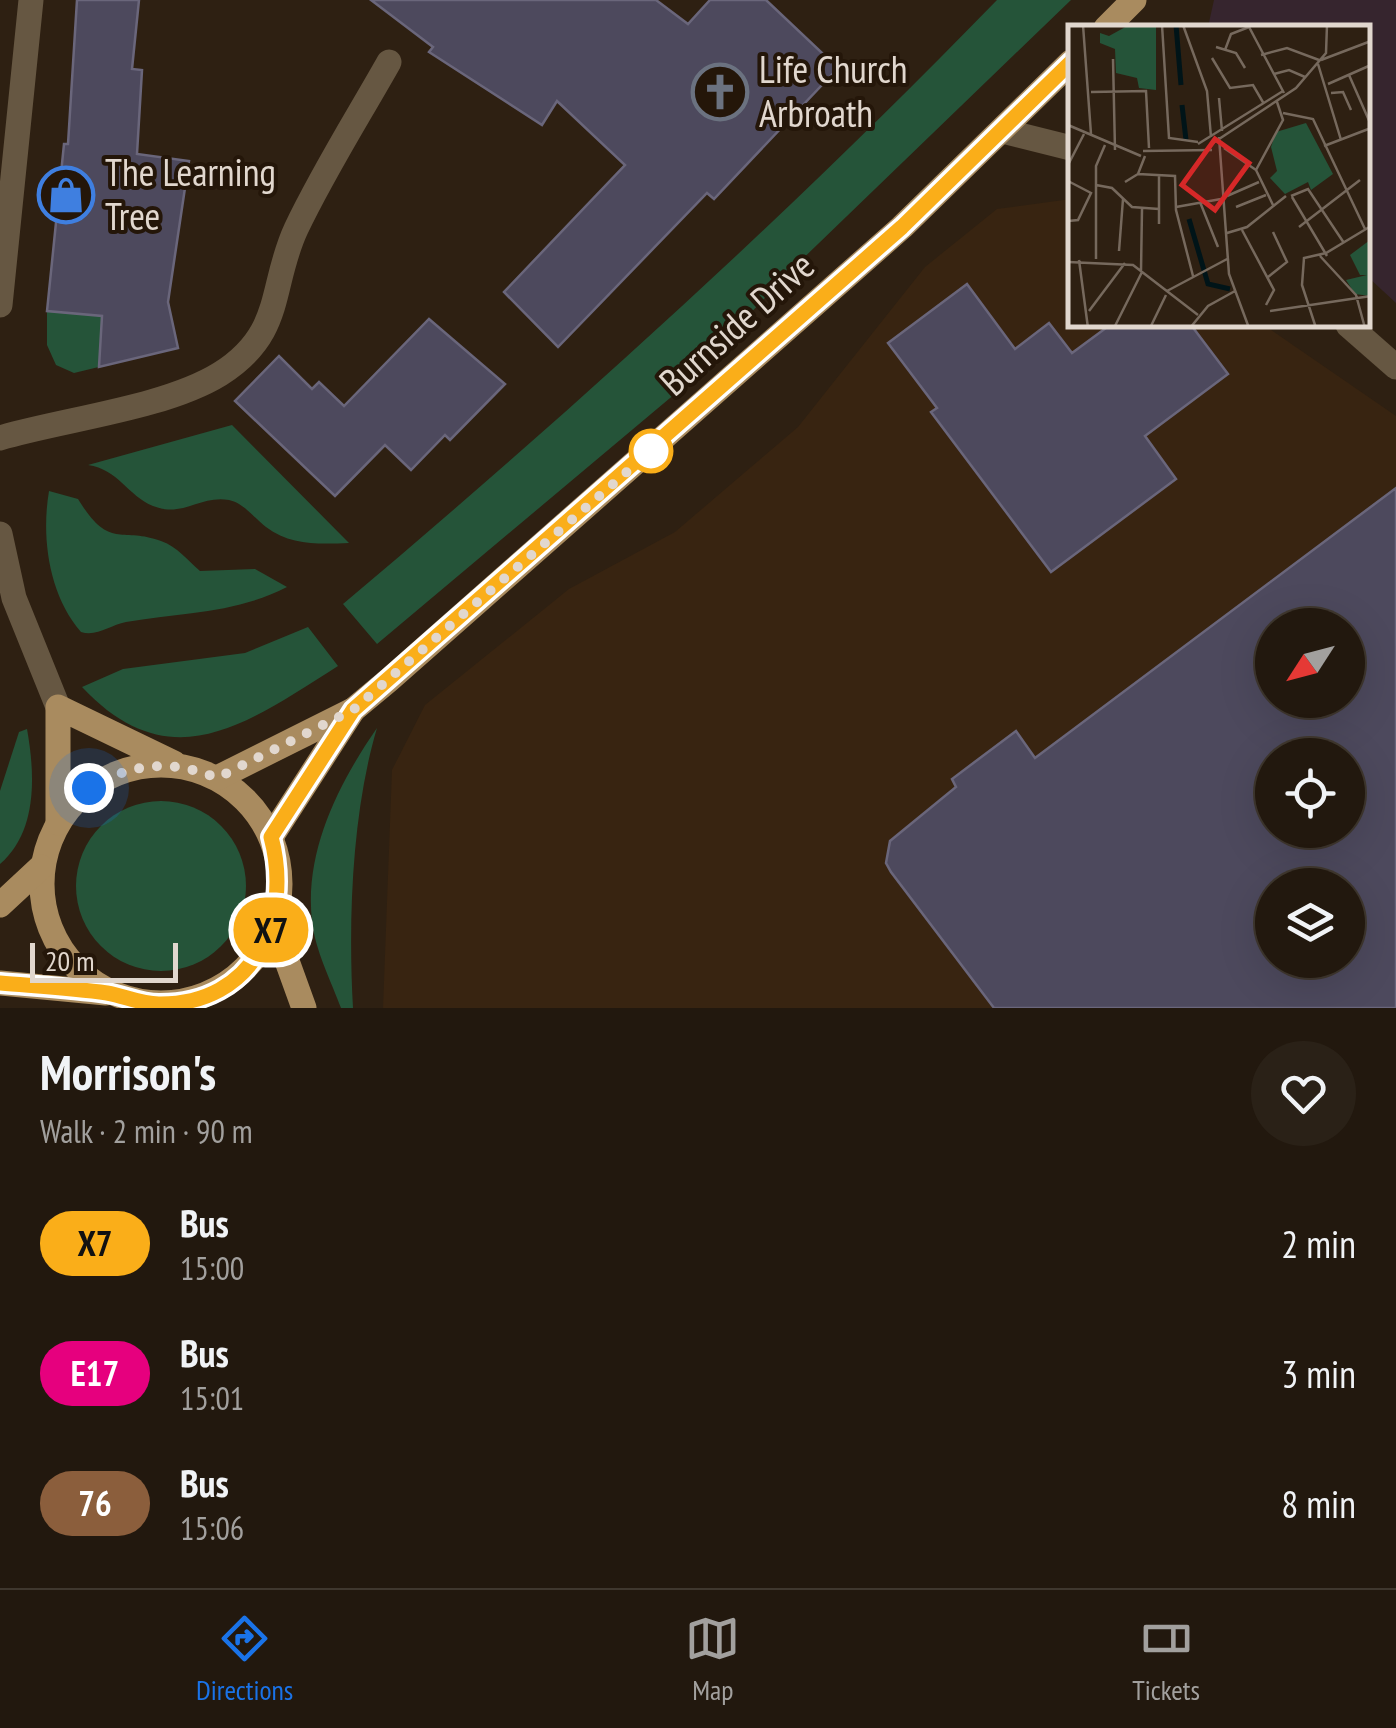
<!DOCTYPE html>
<meta charset="utf-8">
<style>
body{margin:0;font-family:"PT Sans Narrow",sans-serif;background:#2a2117;color:#f1f3f6;height:100vh;display:flex;flex-direction:column;font-size:38px;white-space:nowrap}
*{box-sizing:border-box;margin:0}
p{font-size:32px;color:#a2a09e}
.icon{flex:none;width:55px;height:55px;fill:none;stroke:currentColor;stroke-width:2;stroke-linecap:round;stroke-linejoin:round}
.map{position:relative;height:1008px;overflow:hidden}
.panel{display:flex;flex-direction:column;background:#22180e;flex:1}
.panel>*{flex:none}
.badge{padding:0 20px;border-radius:32px;font-size:35px;line-height:65px}
.needle{width:65px;rotate:234deg}
.buttons{position:absolute;left:1255px;top:608px;display:grid;gap:20px}
.buttons a{display:grid;place-items:center;width:110px;height:110px;border-radius:50%;background:#22180e;box-shadow:0 10px 40px #0002,0 0 0 2px #3f372e;font-size:50px}
.scale{position:absolute;left:30px;bottom:25px;width:148px;box-sizing:border-box;padding-left:10px;border:5px solid #e1d7ce;border-top:0;font-size:28px;line-height:35px;white-space:nowrap;color:#e1d7ce;-webkit-text-stroke:8px #241609;paint-order:stroke}
.you{position:absolute;width:50px;height:50px;margin:-25px;border:8px solid #fff;border-radius:50%;background:#1a73e8;box-shadow:0 0 0 15px #1a73e833}
.map>.badge{position:absolute;translate:-50% -50%;box-shadow:0 0 0 5px #fff}
.round{display:grid;place-items:center;flex:none;width:105px;height:105px;border-radius:52px;background:#2a2117}
.headline{display:flex;align-items:center;justify-content:space-between;height:170px;padding:0 40px}
h1{font-size:48px;font-weight:700;line-height:75px}
ul{padding:0;list-style:none}
li{display:flex;align-items:center;gap:30px;height:130px;padding:0 40px}
li div{flex:1}
li b{display:block;font-size:38px}
li em{font-style:normal}
li .badge{min-width:110px;font-weight:700;text-align:center}
.tab-bar{display:flex;justify-content:space-around;align-items:center;height:140px;border-top:2px solid #3f372e;background:#22180e;font-size:28px;color:#a2a09e}
.tab-bar a{display:grid;justify-items:center;gap:5px}
.tab-bar .selected{color:#1a73e8}
.map>svg:first-child{display:block}
.built{fill:#382411;fill-rule:evenodd}
.industrial{fill:#36252e}
.green{fill:#255439}
.building{fill:#4d495d;stroke:#6a667b;stroke-width:2.5;fill-rule:evenodd}
.lines{fill:none;stroke-linecap:round;stroke-linejoin:round}
.minor{stroke:#665742;stroke-width:25}
.tertiary{stroke:#665742;stroke-width:25}
.primary{stroke:#a98b5f;stroke-width:25}
.line-casing{stroke:#fff;stroke-width:22}
.line{stroke:#faae19;stroke-width:15}
.walk{stroke:#e1d7ce;stroke-width:10;stroke-dasharray:0 18}
.stop-dot{fill:#fff;stroke:#faae19;stroke-width:5}
.labels{text-anchor:middle;stroke-width:8;stroke-linejoin:round;paint-order:stroke}
.poi-label{font-size:38px;fill:#e1d7ce;stroke:#241609;text-anchor:start}
.street-label{font-size:38px;fill:#e1d7ce;stroke:#241609}
.inset-river{fill:none;stroke:#001418;stroke-width:5}
.inset-road{fill:none;stroke:#76695d;stroke-width:2.5}
.view{fill:#d62828;fill-opacity:0.15;stroke:#d62828;stroke-width:5}
.inset-edge{fill:none;stroke:#e1d7ce;stroke-width:5}
</style>
<div class="map">
<svg width="1396" height="1008" viewBox="0 0 1396 1008">
<rect width="100%" height="100%" fill="#2e2012"/>
<path class="built" d="M 1071,199 L 1071,325 L 1264,325 L 1396,416 L 1396,1008 L 383,1008 L 392,770 L 425,705 L 569,589 L 675,532 L 798,427 L 925,267 L 997,209 ZM 1272,625 L 1348,625 L 1348,700 L 1272,700 ZM 1272,755 L 1348,755 L 1348,830 L 1272,830 ZM 1272,885 L 1348,885 L 1348,960 L 1272,960 Z"/>
<polygon class="industrial" points="1214,0 1396,0 1396,303 1369,278 1368,28 1208,27"/>
<g class="green">
<path d="M 997,0 L 1071,0 L 790,271 L 676,393 L 377,644 L 343,604 C 571,412 789,214 997,0 Z"/>
<polygon points="47,311 102,316 100,349 111,364 74,373 56,365 47,345"/>
<path d="M 232,425 L 349,543 C 320,544 291,546 266,527 C 254,518 244,503 229,500 C 200,495 183,518 153,506 C 128,496 118,469 88,465 Z"/>
<path d="M 49,491 L 78,499 C 110,551 120,526 161,541 C 178,547 187,560 200,571 L 255,569 L 287,587 C 235,614 181,612 126,622 C 110,625 97,637 81,632 C 49,595 41,538 49,491 Z"/>
<path d="M 308,627 L 338,666 C 248,723 171,782 82,687 L 123,669 L 245,653 Z"/>
<path d="M 377,728 C 352,812 348,920 353,1008 L 341,1008 C 331,981 315,950 312,921 C 304,851 339,783 377,728 Z"/>
<path d="M 27,729 C 35,774 38,831 0,864 L 0,791 L 19,732 Z"/>
<circle cx="161" cy="886" r="85"/>
</g>
<g class="building">
<polygon points="77,0 139,0 132,69 142,70 137,154 189,161 168,302 178,348 99,367 102,316 47,311 64,144 68,144"/>
<polygon points="371,0 656,0 688,24 710,0 766,0 838,68 714,199 707,193 558,347 504,292 625,165 557,101 542,125 429,52 433,47"/>
<polygon points="967,284 1015,349 1049,323 1072,353 1110,325 1191,325 1228,374 1145,436 1176,479 1051,572 931,412 937,408 888,343"/>
<polygon points="429,319 505,384 450,440 445,435 411,470 385,445 335,496 235,401 279,356 312,389 319,382 344,406"/>
<path d="M 1396,488 L 1396,1008 L 994,1008 L 891,872 L 886,863 L 890,841 L 956,787 L 952,779 L 1016,731 L 1035,758 ZM 1272,625 L 1348,625 L 1348,700 L 1272,700 ZM 1272,755 L 1348,755 L 1348,830 L 1272,830 ZM 1272,885 L 1348,885 L 1348,960 L 1272,960 Z"/>
</g>
<g class="lines">
<g class="minor">
<polyline points="1003,131 1071,148"/>
<polyline points="1348,325 1396,367"/>
<path d="M 0,438 C 65,419 165,408 220,374 C 285,333 269,287 296,229 C 323,172 358,117 389,62"/>
</g>
<g class="tertiary">
<polyline points="0,305 31,0"/>
<polyline points="0,534 14,598 58,707"/>
</g>
<g class="primary">
<polyline points="1106,28 1134,0"/>
<circle cx="161" cy="884" r="119"/>
<polyline points="217,778 353,710 389,680 902,227 1071,62"/>
<polyline points="58,823 58,707 174,763"/>
<polyline points="271,837 353,710"/>
<polyline points="0,905 41,867"/>
<polyline points="274,925 304,1008"/>
<polyline points="0,983 106,993"/>
</g>
</g>
<g class="lines">
<g class="line-casing">
<path id="line" d="M 0,983 C 35,986 72,988 107,993 C 125,996 140,1004 159,1004 C 254,1005 293,919 271,837 L 353,710 L 902,227 L 1071,62"/>
</g>
<use href="#line" class="line"/>
<path class="walk" d="M 89,788 C 133,763 171,759 217,778 L 353,710 L 651,451"/>
</g>
<defs>
<g id="church-ring" transform="scale(2.875)"><circle r="9.5" fill="#241609" stroke="#6b7280" stroke-width="1.5"/><path d="M-1.2-6h2.4v3.5h3.3v2.4h-3.3V6h-2.4V-.1h-3.3v-2.4h3.3Z" fill="#6b7280"/></g>
<g id="shop-ring" transform="scale(2.875)"><circle r="9.5" fill="#241609" stroke="#3f7fe0" stroke-width="1.5"/><path d="M-5-2.5h2.3a2.7 3.5 0 0 1 5.4 0H5L5.5 6h-11ZM-1.5-2.5h3a1.5 2.3 0 0 0-3 0Z" fill="#3f7fe0"/></g>
</defs>
<g fill-rule="evenodd">
<use href="#church-ring" x="720" y="92"/>
<use href="#shop-ring" x="66" y="195"/>
</g>
<circle class="stop-dot" cx="651" cy="451" r="20"/>
<g class="labels">
<g class="poi-label">
<text x="759" y="83">Life Church<tspan x="759" dy="44">Arbroath</tspan></text>
<text x="105" y="186">The Learning<tspan x="105" dy="44">Tree</tspan></text>
</g>
<g class="street-label">
<text transform="translate(737 324) rotate(-42)" y="13">Burnside Drive</text>
</g>
</g>
<g transform="translate(1068 25)">
<rect width="302" height="302" fill="#2e2012"/>
<path d="M 61,0 L 88,0 L 88,65 L 71,63 L 69,53 L 48,48 L 47,24 L 32,18 L 32,8 L 41,11 ZM 238,98 L 265,149 L 243,165 L 240,157 L 217,169 L 202,153 L 209,146 L 203,122 L 208,107 ZM 302,215 L 302,271 L 287,269 L 278,255 L 299,250 L 292,250 L 282,230 Z" fill="#255439"/>
<path class="inset-river" d="M 108,0 L 113,60M 114,80 L 118,115M 121,194 L 140,259 L 162,264"/>
<path class="inset-road" d="M 15,0 L 23,109M 94,0 L 101,113 L 130,117M 115,0 L 139,66 L 143,112M 180,0 L 216,68M 148,22 L 168,28 L 177,43M 157,25 L 163,9 L 181,2M 193,30 L 219,23 L 251,35M 144,33 L 162,63 L 185,60 L 196,79M 45,34 L 47,125M 253,35 L 303,16M 250,39 L 273,115M 206,49 L 221,45 L 237,52M 281,50 L 303,100M 260,59 L 303,40M 23,67 L 78,66 L 81,123M 263,68 L 275,67 L 283,85M 151,73 L 154,106M 215,88 L 245,94 L 297,204M 0,100 L 73,131M 151,112 L 161,249 L 181,303M 145,118 L 228,63 L 258,28 L 259,0M 130,119 L 215,66M 256,121 L 303,103M 156,123 L 188,145M 75,126 L 144,125M 0,140 L 16,109M 188,145 L 215,95 L 209,77M 188,145 L 206,182M 70,149 L 107,151 L 108,185 L 125,251M 91,151 L 91,199M 0,156 L 23,168 L 10,195 L 0,196M 57,157 L 70,149 L 77,131M 28,160 L 44,163 L 64,182 L 91,184M 159,171 L 191,157M 223,171 L 240,164 L 276,218M 224,172 L 259,231M 132,177 L 150,222M 108,182 L 153,174M 168,182 L 198,170M 231,202 L 292,155M 174,205 L 206,265 L 198,280M 159,208 L 179,202 L 218,171M 51,226 L 55,174M 252,231 L 288,270 L 297,303M 28,234 L 28,141 L 37,120M 11,235 L 20,303M 0,237 L 65,240 L 130,290M 73,246 L 74,184M 200,252 L 219,237 L 205,207M 99,266 L 161,233M 21,286 L 57,238M 202,286 L 303,271M 46,303 L 74,247M 82,303 L 98,270M 122,303 L 140,281 L 167,266M 248,303 L 234,260 L 236,233 L 258,228 L 303,201"/>
<path class="view" d="M 147,114 L 181,138 L 147,185 L 114,160 Z"/>
<rect width="302" height="302" class="inset-edge"/>
</g>
</svg>
<div class="buttons">
<a><svg class="needle" viewBox="-14 -14 28 28"><path d="M0-13l5 13h-10z" fill="#e53935"/><path d="M0 13l5-13h-10z" fill="#a2a09e"/></svg></a>
<a><svg class="icon" aria-label="locate" viewBox="0 0 24 24"><circle cx="12" cy="12" r="6"/><path d="M12 2v4M12 18v4M2 12h4M18 12h4"/></svg></a>
<a><svg class="icon" aria-label="layers" viewBox="0 0 24 24"><path d="M12 4l9 5-9 5-9-5zM3 14l9 5 9-5"/></svg></a>
</div>
<div class="scale">20 m</div>
<div class="you" style="left:89px;top:788px"></div>
<b class="badge" style="left:271px;top:930px;background:#faae19;color:#111">X7</b>
</div>
<section class="panel">
<div class="headline"><div><h1>Morrison's</h1><p>Walk · 2 min · 90 m</p></div><a class="round"><svg class="icon" aria-label="heart" viewBox="0 0 24 24"><path d="M12 20l-8-8c-3-5 5-10 8-4 3-6 11-1 8 4z"/></svg></a></div>
<ul>
<li><span class="badge" style="background:#faae19;color:#111">X7</span><div><b>Bus</b><p>15:00</p></div><em>2 min</em></li>
<li><span class="badge" style="background:#e6007e;color:#fff">E17</span><div><b>Bus</b><p>15:01</p></div><em>3 min</em></li>
<li><span class="badge" style="background:#8b5e3c;color:#fff">76</span><div><b>Bus</b><p>15:06</p></div><em>8 min</em></li>
</ul>
</section>
<nav class="tab-bar">
<a class="selected"><svg class="icon" aria-label="directions" viewBox="0 0 24 24"><path d="M12 3l9 9-9 9-9-9zM9 14v-3h6M13 9l2 2-2 2"/></svg>Directions</a>
<a><svg class="icon" aria-label="map" viewBox="0 0 24 24"><path d="M3 6l6-2 6 2 6-2v14l-6 2-6-2-6 2zM9 4v14M15 6v14"/></svg>Map</a>
<a><svg class="icon" aria-label="tickets" viewBox="0 0 24 24"><path d="M3 7h18v10H3zM15 7v10"/></svg>Tickets</a>
</nav>
